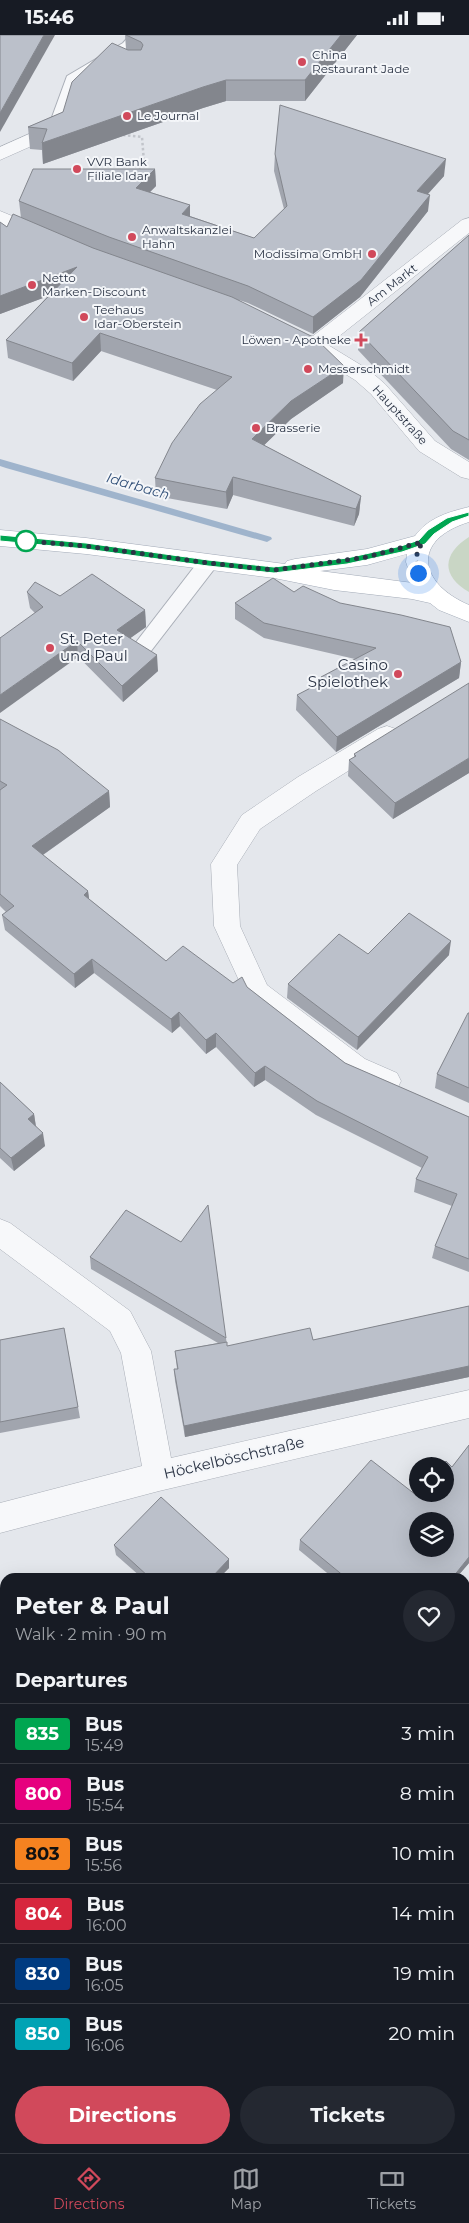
<!DOCTYPE html>
<meta charset="utf-8">
<style>
body{margin:0;font-family:Montserrat,sans-serif;background:#242831;color:#f1f3f6;height:100vh;display:flex;flex-direction:column;font-size:19px;white-space:nowrap}
*{box-sizing:border-box;margin:0}
p{font-size:16px;color:#9ea1a6}
.icon{flex:none;width:28px;height:28px;fill:none;stroke:currentColor;stroke-width:2;stroke-linecap:round;stroke-linejoin:round}
.map{position:relative;flex:1;overflow:hidden}
.sheet{position:absolute;left:0px;top:1538px;width:470px;height:581px;display:flex;flex-direction:column;background:#171b24;border-radius:15px 15px 0 0;box-shadow:0 5px 20px #0002}
.sheet>*{flex:none}
.badge{padding:0 10px;border-radius:4px;font-size:18px;line-height:32px}
.buttons{position:absolute;left:409px;top:1422px;display:grid;gap:10px}
.buttons a{display:grid;place-items:center;width:45px;height:45px;border-radius:50%;background:#171b24;box-shadow:0 5px 20px #0002;font-size:25px}
.you{position:absolute;width:25px;height:25px;margin:-12px;border:4px solid #fff;border-radius:50%;background:#1a73e8;box-shadow:0 0 0 8px #1a73e833}
.map>.badge{position:absolute;translate:-50% -50%;box-shadow:0 0 0 2px #fff}
h2{padding:0 15px;font-size:19px;line-height:45px}
.round{display:grid;place-items:center;flex:none;width:52px;height:52px;border-radius:26px;background:#242831}
.headline{display:flex;align-items:center;justify-content:space-between;height:85px;padding:0 15px}
h1{font-size:24px;font-weight:700;line-height:38px}
.action{display:flex;gap:10px;margin-top:auto;padding:10px 15px}
.action a{flex:1;height:58px;border-radius:30px;background:#d1495b;color:#fff;font-size:20px;font-weight:700;line-height:58px;text-align:center}
.action a+a{background:#242831;color:#f1f3f6}
ul{padding:0;list-style:none}
li{display:flex;align-items:center;gap:15px;height:60px;padding:0 15px;border-top:1px solid #363941}
li div{flex:1}
li b{display:block;font-size:19px}
li em{font-style:normal}
li .badge{min-width:55px;font-weight:700;text-align:center}
.status{display:flex;justify-content:space-between;align-items:center;height:35px;padding:0 25px;background:#171b24;direction:ltr}
.status svg{height:14px;fill:currentColor}
.dock{display:flex;justify-content:space-around;align-items:center;height:70px;border-top:1px solid #363941;background:#171b24;font-size:14px;color:#9ea1a6}
.dock a{display:grid;justify-items:center;gap:2px}
.dock .on{color:#d1495b}
.map>svg:first-child{display:block}
.green{fill:#c9d6c5}
.lines{fill:none;stroke-linecap:round;stroke-linejoin:round}
.stream{fill:#9fb4cc;fill-rule:evenodd}
.lane-casing{stroke:#a9aeb7;stroke-width:2}
.street-casing{stroke:#a9aeb7;stroke-width:1}
.primary-casing{stroke:#a3abb8;stroke-width:1}
.path{stroke:#c2c5cb;stroke-width:2.5;stroke-dasharray:2.5 2.5;stroke-linecap:butt}
.lane{fill:#f7f8fa;fill-rule:evenodd}
.street{fill:#f7f8fa;fill-rule:evenodd}
.primary{fill:#fff;fill-rule:evenodd}
.wall{fill:#a1a5ae}
.shaded-wall{fill:#83868d}
.building{fill:#bbc0ca;stroke:#83868d;fill-rule:evenodd}
.line{fill:#00a651;stroke:#fff}
.walk{stroke:#2b3445;stroke-width:5;stroke-dasharray:0 9}
.poi-dot{fill:#d1495b;stroke:#f4f6f9;stroke-width:2}
.stop-dot{fill:#fff;stroke:#00a651;stroke-width:2.5}
.labels{text-anchor:middle;stroke-width:4;stroke-linejoin:round;paint-order:stroke}
.far-poi-label{font-size:12px;fill:#2b3445;stroke:#f4f6f9;text-anchor:start}
.far-street-label{font-size:12px;fill:#2b3445;stroke:#f4f6f9}
.far-water-label{font-size:14px;font-style:italic;fill:#34527a;stroke:#f4f6f9}
.poi-label{font-size:15px;fill:#2b3445;stroke:#f4f6f9;text-anchor:start}
.street-label{font-size:15px;fill:#2b3445;stroke:#f4f6f9}
</style>
<div class="status"><b>15:46</b><svg viewBox="0 0 49 12"><path d="M0 12V9h3v3zM5 12V6h3v6zM10 12V3h3v9zM15 12V0h3v12zM26 1h20v11H26zM47 4h2v5h-2z"/></svg></div>
<div class="map">
<svg width="469" height="2118" viewBox="0 0 469 2118">
<rect width="100%" height="100%" fill="#e4e7ec"/>
<path class="green" d="M 469,502 L 469,557 C 441,541 442,519 469,502 Z"/>
<g class="lines">
<polygon class="stream" points="0,424 271,502 272,504 267,507 6,433 0,431"/>
<g class="lane-casing">
<g id="lane">
<polygon points="130,0 145,0 133,14 79,46 64,93 61,96 51,96 48,93 67,41 123,8"/>
<polygon points="208,522 215,523 217,528 215,533 151,616 144,618 137,616 134,611 137,606 201,523"/>
</g>
</g>
<g class="street-casing">
<g id="street">
<polygon points="56,87 63,89 65,93 63,97 0,125 0,112"/>
<polygon points="0,176 51,197 54,201 51,205 44,207 0,189"/>
<polygon points="469,183 469,198 328,310 369,335 385,349 435,406 469,427 469,444 461,442 419,416 371,359 355,345 300,311 297,306 300,301 307,300 313,301 462,185"/>
<polygon points="387,691 396,694 399,700 396,706 316,756 260,794 237,830 240,891 267,950 365,1024 397,1038 401,1046 397,1054 387,1058 345,1040 248,965 214,891 211,829 242,780 298,742 378,694"/>
<polygon points="0,1184 10,1188 130,1276 151,1316 171,1423 469,1355 469,1383 159,1456 0,1498 0,1468 142,1431 121,1318 110,1296 0,1214"/>
<polygon points="469,1564 469,1599 465,1600 465,1565"/>
<polygon points="5,2006 5,2044 0,2046 0,2008"/>
<polygon points="469,2015 469,2054 465,2055 465,2016"/>
<polygon points="242,2114 282,2114 284,2118 244,2118"/>
<polygon points="359,2114 400,2114 398,2118 357,2118"/>
</g>
</g>
<g class="primary-casing">
<path id="primary" d="M 469,472 L 469,487 C 411,505 418,548 469,570 L 469,587 L 439,575 L 430,568 L 412,564 L 334,555 L 274,543 L 86,519 L 0,511 L 0,495 L 86,503 L 285,529 L 287,526 L 295,524 L 367,514 L 415,501 C 428,483 448,477 469,472 ZM 407,519 L 406,527 L 413,548 L 320,536 L 367,530 Z"/>
</g>
<polyline class="path" points="123,100 142,102 144,127 137,136"/>
<use href="#lane" class="lane"/>
<use href="#street" class="street"/>
<use href="#primary" class="primary"/>
</g>
<g class="wall">
<polygon points="125,0 357,0 305,66 226,66 203,73 43,129 42,115 30,114 28,92 63,77 126,14"/>
<polygon points="275,119 444,141 428,159 428,176 360,262 313,299 248,268 239,265 343,348 291,384 264,410 361,461 359,479 354,491 233,460 227,474 156,461 155,443 217,355 101,316 73,346 8,323 6,305 48,261 0,279 0,187 7,192 21,183 19,166 155,134 156,151 150,157 190,170 190,181 254,203 284,174 274,136"/>
<polygon points="469,200 469,425 451,414 358,315 359,297"/>
<polygon points="27,557 60,561 145,575 146,592 130,603 158,636 123,667 30,573"/>
<polygon points="294,557 461,627 459,643 336,717 296,675 297,660 320,648 321,642 355,624 264,603 235,584 235,568"/>
<polygon points="0,684 109,756 110,772 43,820 88,856 89,864 166,926 233,948 247,952 345,1028 469,1082 469,1237 432,1223 435,1211 452,1171 414,1157 416,1144 422,1133 316,1080 265,1045 254,1052 216,1012 206,1019 180,991 172,998 94,938 75,953 5,895 2,880 6,877 0,871"/>
<polygon points="354,719 469,738 393,784 348,741 349,725 354,722"/>
<polygon points="368,919 449,920 357,1015 287,963 288,949"/>
<polygon points="469,978 469,1068 435,1053 437,1039"/>
<polygon points="0,1047 34,1079 36,1091 45,1111 14,1136 0,1123"/>
<polygon points="90,1222 226,1303 227,1311 313,1305 469,1271 469,1342 185,1402 175,1346 174,1334 177,1334 175,1316 218,1308 91,1234"/>
<polygon points="64,1293 80,1383 0,1398 0,1305"/>
<polygon points="469,1410 469,1528 457,1542 332,1542 299,1515 300,1505 416,1460 452,1432"/>
<polygon points="114,1510 229,1524 229,1533 220,1542 141,1542 116,1520"/>
<polygon points="469,2099 469,2118 449,2118 453,2114 465,2114 465,2103"/>
</g>
<g class="shaded-wall">
<polygon points="44,0 55,0 0,97 0,78"/>
<polygon points="341,0 357,0 305,66 305,45"/>
<polygon points="226,45 226,66 203,73 43,129 42,108 203,52"/>
<polygon points="446,124 444,141 415,173 417,156"/>
<polygon points="155,134 156,151 137,170 136,153"/>
<polygon points="430,160 428,176 360,262 313,299 313,282"/>
<polygon points="190,170 190,187 182,179"/>
<polygon points="77,232 78,250 0,279 0,261"/>
<polygon points="100,298 101,316 73,346 72,328"/>
<polygon points="344,331 343,348 291,384 252,422 252,404 291,366"/>
<polygon points="233,442 233,460 227,474 226,457"/>
<polygon points="361,461 359,479 354,491 356,474"/>
<polygon points="145,575 146,592 118,612 117,595"/>
<polygon points="77,606 78,622 0,678 0,660"/>
<polygon points="157,620 158,636 123,667 122,651"/>
<polygon points="461,627 459,643 336,717 337,702"/>
<polygon points="469,723 469,738 393,784 395,768"/>
<polygon points="109,756 110,772 34,826 32,811"/>
<polygon points="88,856 90,871 84,860"/>
<polygon points="451,906 449,920 357,1015 358,1002"/>
<polygon points="92,924 94,938 75,953 74,939"/>
<polygon points="179,977 180,991 172,998 171,984"/>
<polygon points="216,998 216,1012 206,1019 206,1005"/>
<polygon points="265,1031 265,1045 254,1052 255,1038"/>
<polygon points="34,1079 36,1093 28,1084"/>
<polygon points="43,1098 45,1111 14,1136 11,1123"/>
<polygon points="469,1331 469,1342 185,1402 184,1391"/>
<polygon points="469,1522 469,1528 457,1542 453,1542"/>
<polygon points="229,1524 229,1533 220,1542 212,1542"/>
<polygon points="2,1642 5,1650 0,1655 0,1644"/>
<polygon points="5,1974 5,1981 0,1985 0,1978"/>
</g>
<g class="building">
<polygon points="0,0 44,0 0,78"/>
<polygon points="126,0 341,0 305,45 226,45 203,52 42,108 47,94 28,92 63,77 72,47 112,8 128,15 141,15 143,10 141,7"/>
<polygon points="280,70 446,124 417,156 430,160 361,245 313,282 248,251 109,202 19,166 33,134 155,134 136,153 190,170 182,179 254,203 287,171 275,119"/>
<polygon points="13,179 93,213 232,262 315,303 344,331 291,366 252,404 361,461 356,474 233,442 226,457 155,443 172,408 200,369 232,342 100,298 72,328 6,305 77,232 0,261 0,187 7,192"/>
<polygon points="469,200 469,405 453,396 359,297"/>
<polygon points="92,539 145,575 117,595 157,620 122,651 77,606 0,660 0,603 43,572 27,557 35,547 60,561"/>
<polygon points="273,543 294,557 303,551 340,568 401,580 450,592 461,627 337,702 297,660 324,646 321,642 376,613 264,588 235,568"/>
<polygon points="469,648 469,723 395,768 349,725 356,721 354,719"/>
<polygon points="0,684 58,715 109,756 32,811 88,856 84,860 166,926 183,911 233,948 242,942 247,952 345,1028 469,1082 469,1224 435,1211 457,1159 416,1144 428,1122 317,1066 265,1031 255,1038 216,998 206,1005 179,977 171,984 92,924 74,939 2,880 14,871 0,859 0,755 7,750 0,746"/>
<polygon points="409,878 451,906 358,1002 288,949 339,899 368,919"/>
<polygon points="468,978 469,978 469,1053 437,1039"/>
<polygon points="0,1047 34,1079 28,1084 43,1098 11,1123 0,1113"/>
<polygon points="208,1170 226,1303 90,1222 126,1175 181,1207"/>
<polygon points="469,1271 469,1331 184,1391 174,1334 178,1334 175,1316 227,1307 227,1311 310,1293 313,1305"/>
<polygon points="64,1293 78,1372 0,1387 0,1305"/>
<path d="M 469,1410 L 469,1522 L 453,1542 L 345,1542 L 300,1505 L 371,1425 L 416,1460 L 418,1459 L 445,1459 L 445,1431 L 441,1431 L 446,1426 L 452,1432 ZM 418,1486 L 445,1486 L 445,1514 L 418,1514 Z"/>
<polygon points="161,1462 229,1524 212,1542 149,1542 114,1510"/>
<polygon points="5,1554 5,1646 2,1642 0,1644 0,1559"/>
<polygon points="469,1616 469,1892 465,1895 465,1621"/>
<polygon points="5,1864 5,1974 0,1978 0,1867"/>
<polygon points="5,2078 5,2114 113,2114 115,2118 0,2118 0,2082"/>
<polygon points="469,2101 469,2118 451,2118 455,2114 465,2114 465,2105"/>
<polygon points="153,2114 178,2114 180,2118 149,2118"/>
</g>
<polygon class="line" points="469,477 469,481 452,487 434,499 425,509 402,517 347,529 274,538 208,531 86,514 0,506 0,500 86,508 208,525 274,532 347,523 401,511 419,505 428,495 447,483"/>
<g class="lines">
<polyline class="walk" points="26,506 86,511 208,528 274,535 367,522 422,507 417,519 418,538"/>
</g>
<g class="poi-dot">
<circle cx="302" cy="27" r="5"/>
<circle cx="127" cy="81" r="5"/>
<circle cx="77" cy="134" r="5"/>
<circle cx="132" cy="202" r="5"/>
<circle cx="372" cy="219" r="5"/>
<circle cx="32" cy="250" r="5"/>
<circle cx="84" cy="282" r="5"/>
<path d="M358.5 297.5h5v5h5v5h-5v5h-5v-5h-5v-5h5z"/>
<circle cx="308" cy="334" r="5"/>
<circle cx="256" cy="393" r="5"/>
<circle cx="50" cy="613" r="5"/>
<circle cx="398" cy="639" r="5"/>
</g>
<circle class="stop-dot" cx="26" cy="506" r="10"/>
<g class="labels">
<g class="far-poi-label">
<text x="312" y="24">China<tspan x="312" dy="14">Restaurant Jade</tspan></text>
<text x="137" y="85">Le Journal</text>
<text x="87" y="131">VVR Bank<tspan x="87" dy="14">Filiale Idar</tspan></text>
<text x="142" y="199">Anwaltskanzlei<tspan x="142" dy="14">Hahn</tspan></text>
<text x="362" y="223" text-anchor="end">Modissima GmbH</text>
<text x="42" y="247">Netto<tspan x="42" dy="14">Marken-Discount</tspan></text>
<text x="94" y="279">Teehaus<tspan x="94" dy="14">Idar-Oberstein</tspan></text>
<text x="351" y="309" text-anchor="end">Löwen - Apotheke</text>
<text x="318" y="338">Messerschmidt</text>
<text x="266" y="397">Brasserie</text>
</g>
<g class="far-street-label">
<text transform="translate(392 250) rotate(-38)" y="4">Am Markt</text>
<text transform="translate(400 380) rotate(48)" y="4">Hauptstraße</text>
</g>
<g class="far-water-label">
<text transform="translate(138 451) rotate(16)" y="5">Idarbach</text>
</g>
<g class="poi-label">
<text x="60" y="609">St. Peter<tspan x="60" dy="17">und Paul</tspan></text>
<text x="388" y="635" text-anchor="end">Casino<tspan x="388" dy="17">Spielothek</tspan></text>
</g>
<g class="street-label">
<text transform="translate(234 1423) rotate(-13)" y="5">Höckelböschstraße</text>
</g>
</g>
</svg>
<div class="buttons">
<a><svg class="icon" aria-label="locate" viewBox="0 0 24 24"><circle cx="12" cy="12" r="6"/><path d="M12 2v4M12 18v4M2 12h4M18 12h4"/></svg></a>
<a><svg class="icon" aria-label="layers" viewBox="0 0 24 24"><path d="M12 4l9 5-9 5-9-5zM3 14l9 5 9-5"/></svg></a>
</div>
<div class="you" style="left:418px;top:538px"></div>
<section class="sheet">
<div class="headline"><div><h1>Peter &amp; Paul</h1><p>Walk · 2 min · 90 m</p></div><a class="round"><svg class="icon" aria-label="heart" viewBox="0 0 24 24"><path d="M12 20l-8-8c-3-5 5-10 8-4 3-6 11-1 8 4z"/></svg></a></div>
<h2>Departures</h2>
<ul>
<li><span class="badge" style="background:#00a651;color:#fff">835</span><div><b>Bus</b><p>15:49</p></div><em>3 min</em></li>
<li><span class="badge" style="background:#e6007e;color:#fff">800</span><div><b>Bus</b><p>15:54</p></div><em>8 min</em></li>
<li><span class="badge" style="background:#f58220;color:#111">803</span><div><b>Bus</b><p>15:56</p></div><em>10 min</em></li>
<li><span class="badge" style="background:#d7263d;color:#fff">804</span><div><b>Bus</b><p>16:00</p></div><em>14 min</em></li>
<li><span class="badge" style="background:#003b80;color:#fff">830</span><div><b>Bus</b><p>16:05</p></div><em>19 min</em></li>
<li><span class="badge" style="background:#00a3b4;color:#fff">850</span><div><b>Bus</b><p>16:06</p></div><em>20 min</em></li>
</ul>
<div class="action"><a>Directions</a><a>Tickets</a></div>
</section>
</div>
<nav class="dock">
<a class="on"><svg class="icon" aria-label="directions" viewBox="0 0 24 24"><path d="M12 3l9 9-9 9-9-9zM9 14v-3h6M13 9l2 2-2 2"/></svg>Directions</a>
<a><svg class="icon" aria-label="map" viewBox="0 0 24 24"><path d="M3 6l6-2 6 2 6-2v14l-6 2-6-2-6 2zM9 4v14M15 6v14"/></svg>Map</a>
<a><svg class="icon" aria-label="tickets" viewBox="0 0 24 24"><path d="M3 7h18v10H3zM15 7v10"/></svg>Tickets</a>
</nav>
